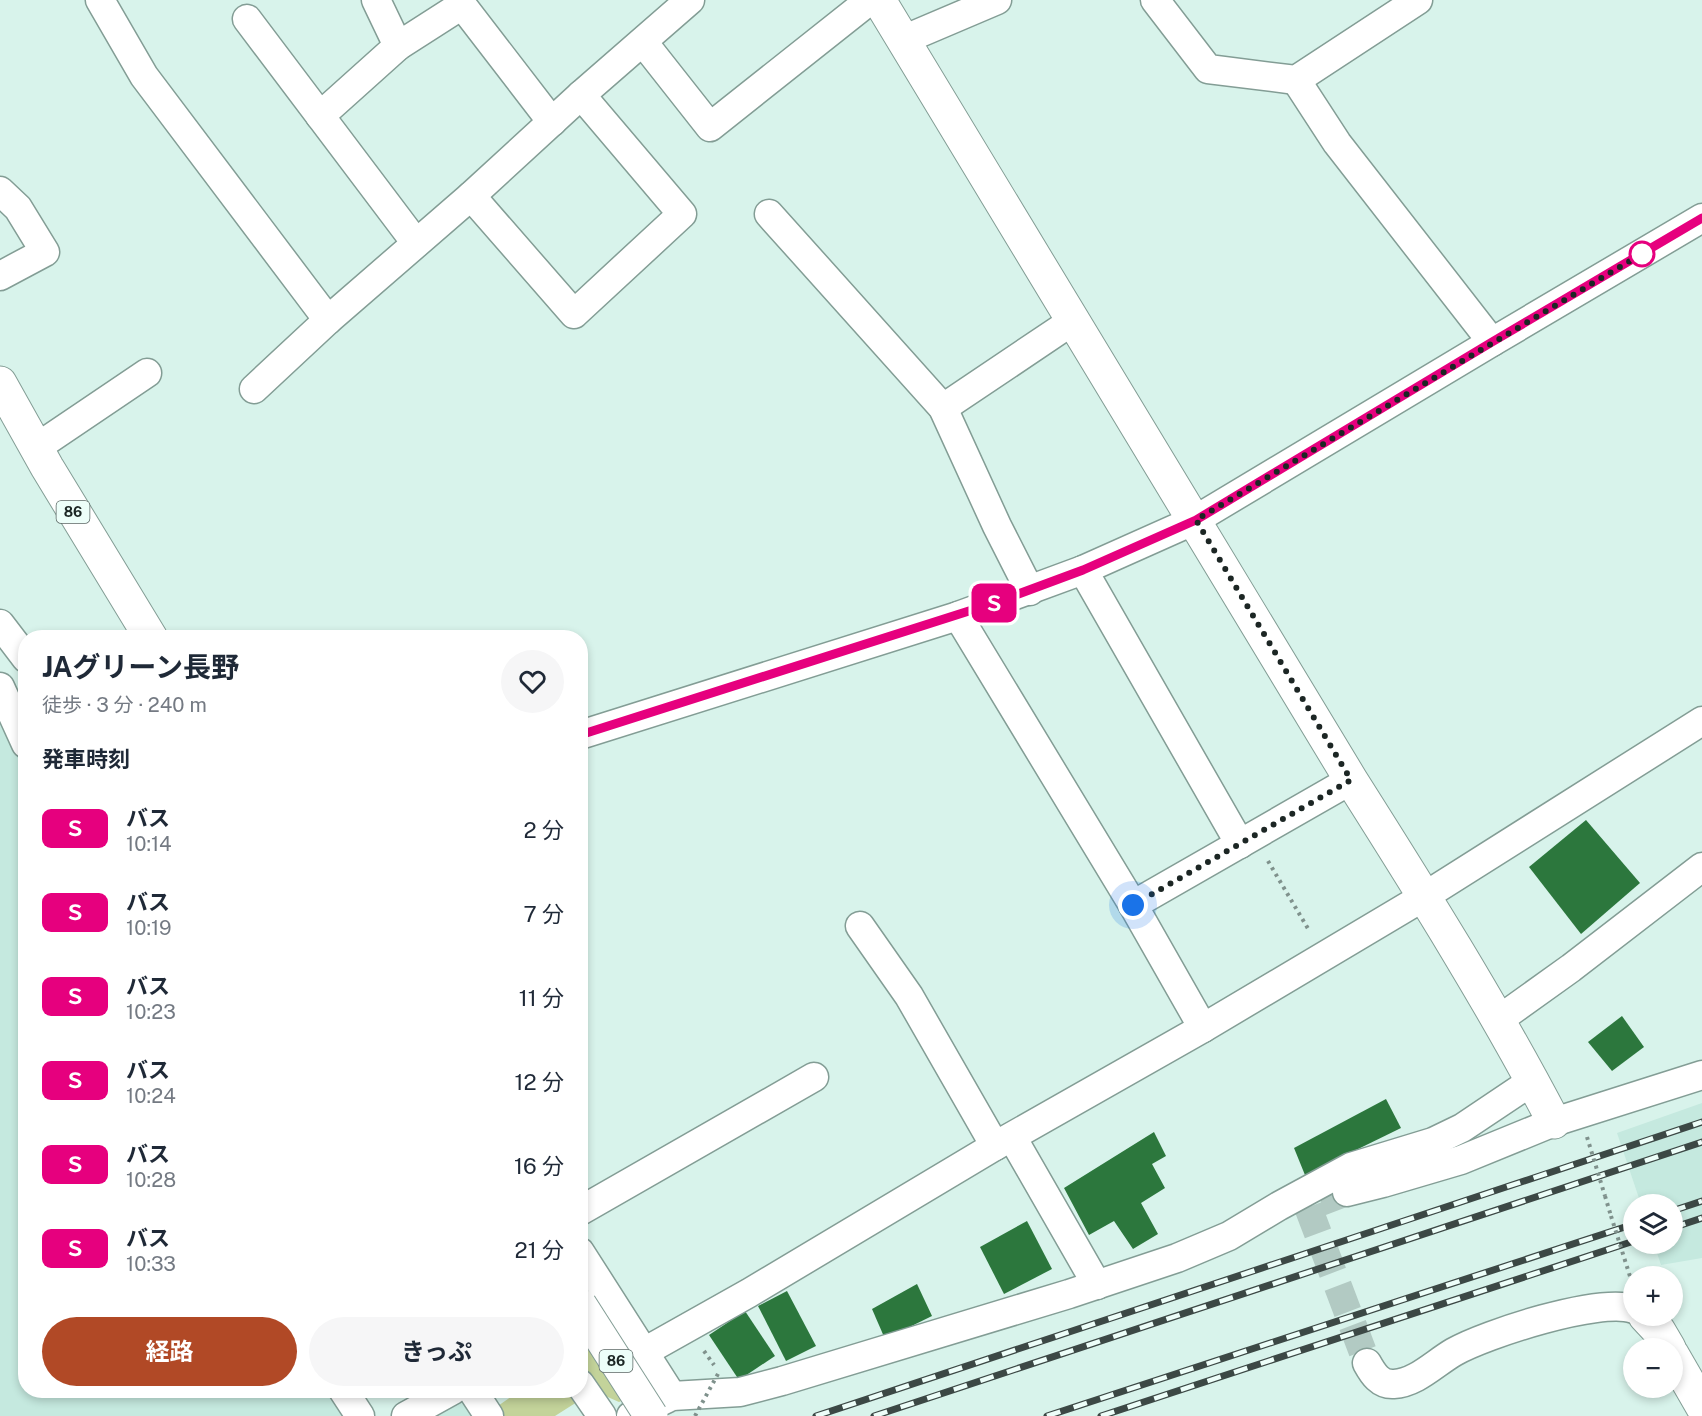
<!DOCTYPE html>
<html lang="ja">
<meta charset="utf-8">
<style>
body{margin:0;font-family:"Public Sans","Noto Sans JP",sans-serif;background:#f6f6f7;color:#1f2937;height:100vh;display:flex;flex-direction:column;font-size:22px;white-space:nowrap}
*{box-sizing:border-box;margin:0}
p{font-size:20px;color:#747a83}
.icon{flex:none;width:33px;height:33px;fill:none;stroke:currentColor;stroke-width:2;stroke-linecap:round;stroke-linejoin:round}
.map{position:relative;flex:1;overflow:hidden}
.panel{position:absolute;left:18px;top:630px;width:570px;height:768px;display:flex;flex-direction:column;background:#fff;border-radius:24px;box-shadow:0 3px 9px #0003}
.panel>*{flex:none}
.badge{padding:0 12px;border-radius:9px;font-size:21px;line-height:39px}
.tools{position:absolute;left:1623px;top:1194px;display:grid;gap:12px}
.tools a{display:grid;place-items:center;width:60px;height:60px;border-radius:50%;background:#fff;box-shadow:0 3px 9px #0003;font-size:30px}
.you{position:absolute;width:30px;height:30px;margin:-15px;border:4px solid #fff;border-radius:50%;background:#1a73e8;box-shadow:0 0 0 9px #1a73e833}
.map>.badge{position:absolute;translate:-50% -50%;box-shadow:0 0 0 3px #fff}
h2{padding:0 24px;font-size:22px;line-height:54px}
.round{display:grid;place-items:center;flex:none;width:63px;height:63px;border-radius:32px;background:#f6f6f7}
.overview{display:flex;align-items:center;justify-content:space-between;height:102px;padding:0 24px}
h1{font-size:28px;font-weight:700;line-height:45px}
.cta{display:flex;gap:12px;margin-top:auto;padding:12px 24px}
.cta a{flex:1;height:69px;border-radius:36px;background:#b14926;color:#fff;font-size:24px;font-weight:700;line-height:69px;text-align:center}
.cta a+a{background:#f6f6f7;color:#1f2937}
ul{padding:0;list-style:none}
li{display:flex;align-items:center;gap:18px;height:84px;padding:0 24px}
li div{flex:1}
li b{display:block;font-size:22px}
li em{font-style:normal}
li .badge{min-width:66px;font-weight:700;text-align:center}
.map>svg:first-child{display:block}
.built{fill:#c5e9df}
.green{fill:#c3d39a}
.building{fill:#2c773d}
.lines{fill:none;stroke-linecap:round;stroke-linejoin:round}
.street-tunnel{stroke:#b2cac3;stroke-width:28;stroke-dasharray:28 14;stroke-linecap:butt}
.street-casing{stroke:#839d95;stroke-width:31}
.secondary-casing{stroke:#839d95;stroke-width:35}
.primary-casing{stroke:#839d95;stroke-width:35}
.path{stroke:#7f918c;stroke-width:4;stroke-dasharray:3 4.5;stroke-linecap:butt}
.street{stroke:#fff;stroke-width:28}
.secondary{stroke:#fff;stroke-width:33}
.primary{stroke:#fff;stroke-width:33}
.rail-casing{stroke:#3c4845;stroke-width:7}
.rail{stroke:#edfef9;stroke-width:4.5;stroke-dasharray:14;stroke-linecap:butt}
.primary-bridge-casing{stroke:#839d95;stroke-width:35;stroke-linecap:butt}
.path-bridge{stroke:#7f918c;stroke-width:4;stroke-dasharray:3 4.5;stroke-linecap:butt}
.primary-bridge{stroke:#fff;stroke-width:33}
.line-casing{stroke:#fff;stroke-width:14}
.line{stroke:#e6007e;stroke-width:9}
.walk{stroke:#1c2624;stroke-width:6;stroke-dasharray:0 10.8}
.stop-dot{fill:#fff;stroke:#e6007e;stroke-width:3}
.labels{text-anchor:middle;stroke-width:6;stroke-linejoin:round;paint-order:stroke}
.shield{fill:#edfef9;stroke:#5b6764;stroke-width:1.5}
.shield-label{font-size:14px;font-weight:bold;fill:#1c2624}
</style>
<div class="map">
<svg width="1702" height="1416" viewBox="0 0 1702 1416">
<rect width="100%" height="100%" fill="#d8f3eb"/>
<g class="built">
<polygon points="0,712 26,768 26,1390 321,1391 342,1398 351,1416 0,1416"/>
<polygon points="1702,1103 1702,1258 1661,1265 1654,1244 1672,1244 1672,1204 1641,1204 1617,1133"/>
<polygon points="450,1399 467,1404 478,1416 420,1416"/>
</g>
<g class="green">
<polygon points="580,1270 642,1391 619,1402 601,1394 581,1361"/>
<polygon points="519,1391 569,1391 577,1402 555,1416 499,1416 495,1408"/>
</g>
<g class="building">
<polygon points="1586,820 1640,883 1581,934 1529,867"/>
<polygon points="1622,1016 1644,1047 1612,1071 1588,1042"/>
<polygon points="1386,1099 1401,1128 1305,1175 1294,1148"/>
<polygon points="1154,1132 1166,1156 1152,1164 1165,1188 1141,1203 1158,1234 1133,1249 1114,1221 1089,1235 1064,1188"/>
<polygon points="1027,1221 1052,1269 1004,1294 980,1247"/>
<polygon points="917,1284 932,1316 885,1339 872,1309"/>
<polygon points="787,1291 816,1346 786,1361 758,1306"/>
<polygon points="745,1311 775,1356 739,1380 709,1335"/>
</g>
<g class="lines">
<polyline class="street-tunnel" points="1347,1192 1308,1207 1367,1363"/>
<g class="street-casing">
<g id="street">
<polyline points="100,0 144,76 328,320 471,196 581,95 690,0"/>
<polyline points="376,0 398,46"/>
<polyline points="1155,0 1208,69 1296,80 1418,0"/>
<polyline points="247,19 416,243"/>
<polyline points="903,40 997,0"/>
<polyline points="643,42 710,127 870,0"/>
<polyline points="1296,80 1337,143 1492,342"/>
<polyline points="320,116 398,46 462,5 552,122"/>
<polyline points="0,191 18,208 45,252 0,276"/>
<polyline points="471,196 574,314 682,214 581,95"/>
<polyline points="769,214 943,408 997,526 1030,591"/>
<polyline points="254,389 328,320"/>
<polyline points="943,408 1074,320"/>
<polyline points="36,448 147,373"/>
<polyline points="1083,570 1240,844"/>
<polyline points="958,616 1133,905 1203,1028"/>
<polyline points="0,624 26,658"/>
<polyline points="0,687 26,744"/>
<polyline points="580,735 958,616 1083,570 1195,520 1492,342 1702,218"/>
<polyline points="1133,905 1351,780"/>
<polyline points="860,926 909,996 995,1146"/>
<polyline points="1497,1021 1571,968 1702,867"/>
<polyline points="1012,1137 1097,1285"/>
<polyline points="1347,1192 1383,1183 1461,1160 1554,1122 1702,1075"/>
<polyline points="580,1211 814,1077"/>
<polyline points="580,1252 672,1396"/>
<polyline points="644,1352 749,1293 995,1146 1203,1028 1425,896 1702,721"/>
<path d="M 1367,1363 C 1373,1374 1380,1385 1394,1384 C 1416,1383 1435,1363 1454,1352 C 1486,1334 1599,1297 1634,1309"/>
<polyline points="580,1384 602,1416"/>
<polyline points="343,1390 360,1416"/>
<polyline points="472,1390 489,1416"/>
<polyline points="406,1416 453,1390"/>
<polyline points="631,1416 672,1396 740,1392 782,1381 1069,1294 1177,1258 1229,1236 1279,1206 1351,1167 1433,1142 1462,1128 1532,1081"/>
</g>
</g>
<g class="secondary-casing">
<g id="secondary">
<path d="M 879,0 L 1351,780 C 1422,892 1493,1005 1554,1122"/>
<polyline points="1645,1316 1659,1331 1669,1348"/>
<polyline points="1672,1354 1702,1406"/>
</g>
</g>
<g class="primary-casing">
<polyline id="primary" points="0,383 47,467 151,638"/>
</g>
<g class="path">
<polyline points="1268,861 1310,932"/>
<polyline points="1605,1196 1611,1216"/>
<polyline points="704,1351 714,1365"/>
</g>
<use href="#street" class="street"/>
<use href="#secondary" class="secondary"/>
<use href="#primary" class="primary"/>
<g class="rail-casing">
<g id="rail">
<polyline points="1672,1211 1702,1201"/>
<polyline points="1672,1228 1702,1218"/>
<polyline points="816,1416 1702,1122"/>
<polyline points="874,1416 1702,1142"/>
<polyline points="1047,1416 1634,1224"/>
<polyline points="1101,1416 1634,1241"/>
</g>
</g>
<use href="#rail" class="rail"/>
<g class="primary-bridge-casing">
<polyline id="primary-bridge" points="580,1305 651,1416"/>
</g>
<g class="path-bridge">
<polyline points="1587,1137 1605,1196"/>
<polyline points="1611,1216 1634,1289"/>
<polyline points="695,1416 719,1372"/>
</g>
<use href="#primary-bridge" class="primary-bridge"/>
</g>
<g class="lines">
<g class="line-casing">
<polyline id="line" points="580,735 994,603 1083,570 1196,520 1492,342 1702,218"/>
</g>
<use href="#line" class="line"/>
<polyline class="walk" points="1133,905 1351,780 1196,520 1645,252 1642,254"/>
</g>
<circle class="stop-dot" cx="1642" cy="254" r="12"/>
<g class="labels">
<g class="shield">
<rect x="56.5" y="501" width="33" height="22" rx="4.5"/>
<rect x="599.5" y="1350" width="33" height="22" rx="4.5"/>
</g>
<g class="shield-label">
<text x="73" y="517">86</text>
<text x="616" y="1366">86</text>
</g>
</g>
</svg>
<div class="tools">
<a><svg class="icon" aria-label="layers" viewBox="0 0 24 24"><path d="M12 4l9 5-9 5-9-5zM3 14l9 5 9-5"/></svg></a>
<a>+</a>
<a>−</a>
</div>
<div class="you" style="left:1133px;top:905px"></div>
<b class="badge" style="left:994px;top:603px;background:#e6007e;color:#fff">Ｓ</b>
<section class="panel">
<div class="overview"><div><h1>JAグリーン長野</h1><p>徒歩 · 3 分 · 240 m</p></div><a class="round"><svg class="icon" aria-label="heart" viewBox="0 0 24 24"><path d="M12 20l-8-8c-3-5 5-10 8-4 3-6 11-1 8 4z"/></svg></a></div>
<h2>発車時刻</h2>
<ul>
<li><span class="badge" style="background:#e6007e;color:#fff">Ｓ</span><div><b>バス</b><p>10:14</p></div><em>2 分</em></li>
<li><span class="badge" style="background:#e6007e;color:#fff">Ｓ</span><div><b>バス</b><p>10:19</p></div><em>7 分</em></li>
<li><span class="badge" style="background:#e6007e;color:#fff">Ｓ</span><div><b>バス</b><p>10:23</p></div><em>11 分</em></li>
<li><span class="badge" style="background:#e6007e;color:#fff">Ｓ</span><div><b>バス</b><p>10:24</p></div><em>12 分</em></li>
<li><span class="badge" style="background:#e6007e;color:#fff">Ｓ</span><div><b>バス</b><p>10:28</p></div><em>16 分</em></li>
<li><span class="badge" style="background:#e6007e;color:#fff">Ｓ</span><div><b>バス</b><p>10:33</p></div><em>21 分</em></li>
</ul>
<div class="cta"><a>経路</a><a>きっぷ</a></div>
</section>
</div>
